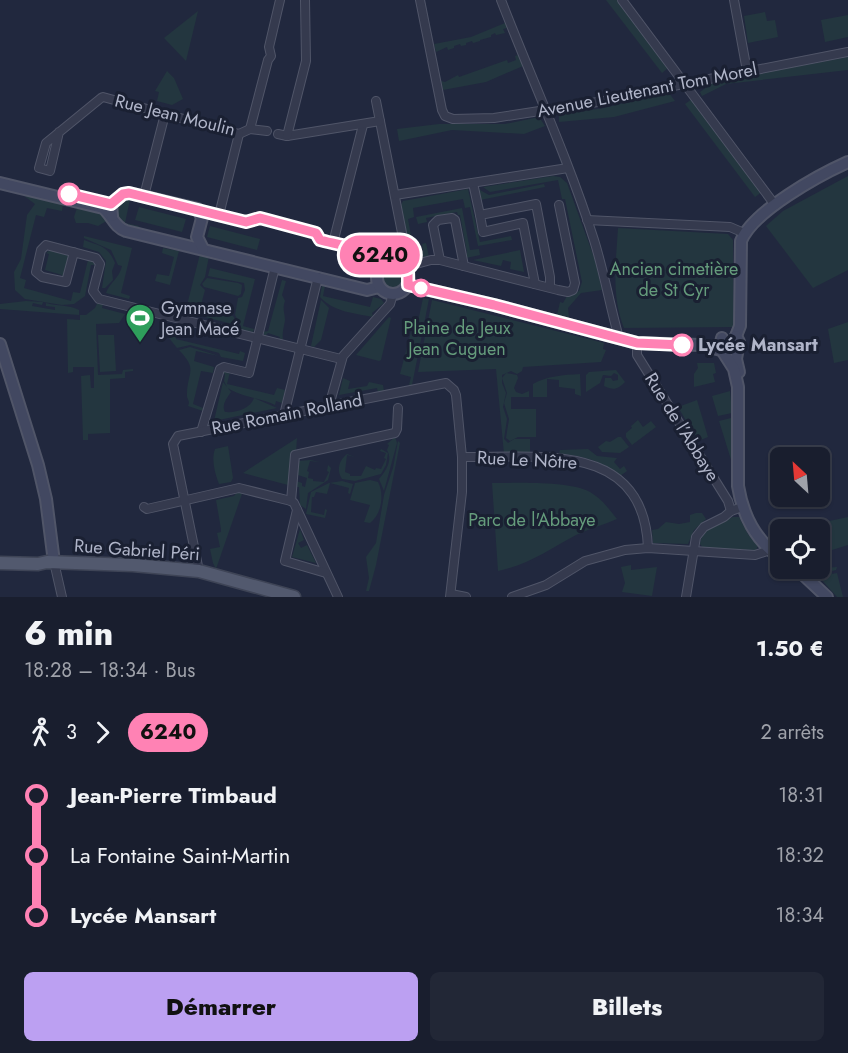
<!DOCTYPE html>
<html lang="fr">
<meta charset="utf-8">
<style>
body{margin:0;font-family:Jost,sans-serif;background:#222736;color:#f1f3f6;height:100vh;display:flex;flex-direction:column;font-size:22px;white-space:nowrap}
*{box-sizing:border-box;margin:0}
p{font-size:20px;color:#9fa2aa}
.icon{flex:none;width:33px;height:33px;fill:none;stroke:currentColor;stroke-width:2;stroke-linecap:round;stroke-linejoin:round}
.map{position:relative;height:597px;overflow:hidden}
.details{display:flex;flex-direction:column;background:#191e2e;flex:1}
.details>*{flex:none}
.badge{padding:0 12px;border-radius:20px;font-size:21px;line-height:39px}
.needle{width:39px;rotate:334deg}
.buttons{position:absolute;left:770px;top:447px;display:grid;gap:12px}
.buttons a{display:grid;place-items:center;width:60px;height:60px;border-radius:9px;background:#191e2e;box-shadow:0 2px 4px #0004,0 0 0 2px #373c4a;font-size:30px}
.map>.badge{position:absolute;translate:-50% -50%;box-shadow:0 0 0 3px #fff}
.legs{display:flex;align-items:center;gap:9px;height:66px;padding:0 24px;font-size:20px}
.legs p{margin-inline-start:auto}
.overview{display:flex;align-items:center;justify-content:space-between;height:102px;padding:0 24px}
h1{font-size:33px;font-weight:800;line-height:45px}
.action{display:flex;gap:12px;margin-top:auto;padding:12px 24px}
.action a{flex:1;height:69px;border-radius:9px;background:#bca0f2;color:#111;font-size:24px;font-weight:800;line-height:69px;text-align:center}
.action a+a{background:#222736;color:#f1f3f6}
ul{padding:0 24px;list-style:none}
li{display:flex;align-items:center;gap:21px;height:60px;font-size:22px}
li i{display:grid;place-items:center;width:9px;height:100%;margin:0 8px;background:currentColor}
li i::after{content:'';width:15px;height:15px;margin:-8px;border:4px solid;border-radius:50%;background:#191e2e}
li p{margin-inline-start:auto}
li:first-child i{background:linear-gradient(#0000 50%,currentColor 0)}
li:last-child i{background:linear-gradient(currentColor 50%,#0000 0)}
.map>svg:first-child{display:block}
.green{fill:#23363f}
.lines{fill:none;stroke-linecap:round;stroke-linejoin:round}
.street-casing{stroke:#505568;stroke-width:10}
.secondary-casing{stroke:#505568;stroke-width:14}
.primary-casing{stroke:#3e4456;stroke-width:15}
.street{stroke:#353a4e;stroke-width:8}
.secondary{stroke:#424861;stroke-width:10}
.primary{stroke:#52596e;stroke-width:12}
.line-1-casing{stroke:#fff;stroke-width:14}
.line-1{stroke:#ff82b4;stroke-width:9}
.stop-1-dot{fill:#fff;stroke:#ff82b4;stroke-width:3}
.labels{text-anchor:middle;stroke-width:6;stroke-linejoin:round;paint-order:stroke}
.street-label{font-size:18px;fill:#b0b5c9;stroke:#1a2032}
.park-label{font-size:18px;fill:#659c7c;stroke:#1a2032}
.poi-label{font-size:18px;fill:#b0b5c9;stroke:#1a2032;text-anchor:start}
.stop-label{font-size:18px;font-weight:bold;fill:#b0b5c9;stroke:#1a2032;text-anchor:start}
</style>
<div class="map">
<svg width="848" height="597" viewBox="0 0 848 597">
<rect width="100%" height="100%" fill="#21283e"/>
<g class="green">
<polygon points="606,0 617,0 668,68 662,73"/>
<polygon points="198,11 186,61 164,38"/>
<polygon points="765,12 767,21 775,20 778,37 748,43 744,16"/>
<polygon points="848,15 848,37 825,42 821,20"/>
<polygon points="505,23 507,28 503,29 505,33 496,35 495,33 491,35 491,37 480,40 480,41 473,43 472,41 466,43 466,45 461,46 460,44 454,46 454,48 448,50 447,47 436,52 434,44 471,37"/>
<polygon points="518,55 523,66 486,82 443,90 441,81 445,82 458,75 459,77 507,60 508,63 516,60 515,56"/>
<polygon points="848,57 848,70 726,84 702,96 700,92 714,82"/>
<polygon points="167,71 174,78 183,99 172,105 157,101 159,92 155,91"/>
<polygon points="668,92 675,101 614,117 559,122 559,116 568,113 604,108"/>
<polygon points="692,99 762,192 755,197 685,104"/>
<polygon points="539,117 545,126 524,134 452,130 399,141 397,129 439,124 505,124"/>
<polygon points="553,176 560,177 567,183 595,260 602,290 581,293 568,308 569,318 557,315 560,302 563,303 567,296 579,291 582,282 565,199 562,199 558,180 490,192 483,187"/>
<polygon points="848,176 848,270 813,288 766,226 783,211"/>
<polygon points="544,184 545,187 480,200 478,189 489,195"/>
<polygon points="468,189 480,242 511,236 512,240 478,246 470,207 465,208 463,199 413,208 414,217 408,219 414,252 423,251 422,244 426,243 429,257 415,260 414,254 411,255 401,205 403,201"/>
<polygon points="23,195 63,204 62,211 47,208 44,217 36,215 20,278 26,280 24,288 71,301 73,292 80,293 88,260 92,261 95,265 91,265 85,296 74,304 62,305 25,299 15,290 14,272 21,259 27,215 35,204"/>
<polygon points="131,195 125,223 139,226 137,232 119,223 114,207"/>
<polygon points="139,207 186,219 182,232 135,220"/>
<polygon points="77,208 104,214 108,220 98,226 88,223 76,223 74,217"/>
<polygon points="462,208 470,250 479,249 480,255 466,258 465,254 467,253 460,215 458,215 457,212 426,218 427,222 418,224 416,217"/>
<polygon points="210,226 260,239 257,250 207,237"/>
<path d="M 618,228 L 728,234 L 733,240 L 734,327 L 624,328 C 611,295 616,262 618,228 Z"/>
<path d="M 84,236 L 132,248 L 121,293 L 130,296 L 129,299 L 106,293 C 110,282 119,279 122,266 L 118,265 L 111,250 L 84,238 Z"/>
<path d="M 84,240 C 100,246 108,246 115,263 L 112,271 L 113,280 L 105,288 L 102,288 L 106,261 L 99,252 L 83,247 Z"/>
<polygon points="163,248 179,251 170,285 155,281 157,274 169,276 174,257 162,253"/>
<polygon points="50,250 69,256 63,278 61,278 62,275 45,270 49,254 46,253"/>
<polygon points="520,250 524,272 510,269 511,262 503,260 501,266 473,260"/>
<polygon points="200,254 209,256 205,277 200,285 205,290 201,305 183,315 176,314 178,307 186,309"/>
<circle cx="393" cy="278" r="13"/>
<polygon points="210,268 255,279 243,326 254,329 253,332 241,330 241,326 235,315 238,298 242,297 245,290 244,283 208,276"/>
<polygon points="207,278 238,283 242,285 241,294 238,296 204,287 202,284"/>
<path d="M 282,280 L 286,281 L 282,295 L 285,301 C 282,308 285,314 285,320 C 284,327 282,332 283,340 L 279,339 L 280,337 L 268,333 L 265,336 L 263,332 L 268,331 Z"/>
<path d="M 322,285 L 325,286 L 323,296 L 370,307 L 373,297 L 381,299 L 384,303 L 372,313 L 373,317 C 353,313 334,312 320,297 Z"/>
<polygon points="423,298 429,299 412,385 409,385 411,377 400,374 415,316 419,317"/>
<polygon points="321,300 329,308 321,340 314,347 311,346"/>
<polygon points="432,300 604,343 603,349 606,350 601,362 523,367 522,371 517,374 511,371 502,375 502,383 506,393 503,407 507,419 504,439 508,443 514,439 530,439 530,454 504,454 496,369 418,372"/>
<path d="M 26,301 L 43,302 L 42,305 L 33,303 L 32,306 L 55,310 L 55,307 L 46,306 L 46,303 C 56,306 71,305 79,310 L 79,315 L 0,309 L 0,304 Z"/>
<polygon points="98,302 103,303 102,308 125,314 119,323 96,324 98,375 122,374 123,370 133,369 133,371 125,372 125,378 110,379 110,433 88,434 88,440 83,440 81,376 90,375 91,388 94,388 94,367 73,367 73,372 68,373 67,319 80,320 80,315 86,315 95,308"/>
<polygon points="200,308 233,316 240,326 189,313"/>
<polygon points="389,317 391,318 381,360 379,361 356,355"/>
<polygon points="848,322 848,360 834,363 828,329"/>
<polygon points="175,329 178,330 176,339 239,354 240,351 245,353 243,361 221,357 219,353 190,345 177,348 169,338"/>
<polygon points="98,335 114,335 116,371 100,372"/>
<path d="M 190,347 L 219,356 L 196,351 L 194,361 L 214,367 L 213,373 L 201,371 L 193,404 L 203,408 L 203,411 L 188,406 C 191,400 186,400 187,393 C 188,371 198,370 179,350 Z"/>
<polygon points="697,363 714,363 716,373 713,374 715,382 694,387 694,374 698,368"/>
<path d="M 616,370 L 625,382 C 618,389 614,391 604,386 L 605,378 L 611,378 L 613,381 L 618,380 L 618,375 L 614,373 L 611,376 L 603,375 L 600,383 L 586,392 L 586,375 L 589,372 Z"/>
<path d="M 224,371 L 230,372 L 227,384 L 274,395 L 277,388 L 285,390 L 282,403 L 276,401 L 275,405 C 261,398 241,397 228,388 L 231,392 C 227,398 221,405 225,412 C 236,413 250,409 254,398 L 277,408 L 214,421 L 223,382 L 227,387 L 224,381 L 225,374 L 222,373 Z"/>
<polygon points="506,373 517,375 518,378 514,388 516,392 522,394 529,391 529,397 511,397 511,409 536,409 536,437 518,437 510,441 506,438 509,419 504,403 507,393 502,378"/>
<path d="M 580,374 L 581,396 L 575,394 L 575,389 L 559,387 L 559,380 L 547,379 L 547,397 L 533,397 L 533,384 C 547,376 563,375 580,374 Z"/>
<polygon points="343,378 350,381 348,389 367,386 369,382 383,385 384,391 378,392 377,388 339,395"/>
<polygon points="730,391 732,413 718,416 712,396"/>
<polygon points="697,400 708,437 698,441 678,407"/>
<polygon points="731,418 733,466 719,421"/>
<polygon points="638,420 643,427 651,421 656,427 632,445 626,437 626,433 632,428 631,426"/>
<path d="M 395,437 L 397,443 L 384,491 L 379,479 C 386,471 393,460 387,450 L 389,445 L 387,444 Z"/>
<polygon points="618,437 621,437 629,447 620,453 602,452 598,447 606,441 610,442"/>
<polygon points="297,438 296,452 291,458 288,485 243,473"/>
<polygon points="398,441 400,443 376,565 369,591 366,591 369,578 366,557 376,543 384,495 393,468"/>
<path d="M 228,446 L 233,478 L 231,482 L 219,484 C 215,474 211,459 215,449 Z"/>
<path d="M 381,449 L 388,453 L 386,465 L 381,474 L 355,481 L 342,479 C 336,470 339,460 347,454 L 355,457 L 347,455 L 345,472 L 350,474 L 350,476 L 361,476 L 366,466 L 375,470 L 376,468 L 381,469 L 386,459 L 384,458 L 386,453 L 380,451 Z"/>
<path d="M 588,449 L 597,456 L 617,458 L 614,462 L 620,469 L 624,466 L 627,471 L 620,476 C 603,461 581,455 559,454 L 560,450 Z"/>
<polygon points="310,460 320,462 310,461 307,471 309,472 308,478 313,479 313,481 324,482 329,472 327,471 328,465 331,468 328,480 308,493 306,509 300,505 299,487 295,487 296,481 302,483 302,486 305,487 307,478 295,474 298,461"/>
<path d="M 370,480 L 378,482 C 385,495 381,515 370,523 L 364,522 L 370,505 L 350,500 L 355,483 Z"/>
<polygon points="342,481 353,484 350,494 348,493 349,488 330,483 327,494 316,492 314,497 312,497 311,512 324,515 325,509 327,510 325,518 306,514 311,492 329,483"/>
<path d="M 492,483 C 516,483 570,481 590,492 C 602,499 609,509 617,519 C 603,525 589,529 576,535 C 548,550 530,564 498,571 Z"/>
<polygon points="238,491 243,491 216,569 213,563 210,549 220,547 217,533 221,532 221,529 216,500 234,496"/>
<polygon points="696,513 702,513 706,519 694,530 688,544 653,543 652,530 658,529 666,522 679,524 690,522 690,515"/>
<path d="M 733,517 L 739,517 L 748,534 L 758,546 L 756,550 L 704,549 L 700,544 C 702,528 720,523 733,517 Z"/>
<polygon points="848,517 848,545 832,550 832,557 826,564 825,568 837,567 836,570 832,571 832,574 837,573 843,597 837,597 813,570 819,568 819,564 829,553 819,545 819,530 802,529 801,527"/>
<polygon points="300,529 304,540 298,543 301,548 307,545 316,563 292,557"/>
<polygon points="631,565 631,570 657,567 652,596 622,592 625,583 621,567"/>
</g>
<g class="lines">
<g class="street-casing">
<g id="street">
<polyline points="420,0 442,110 445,116 453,119 494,118 604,101 668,87 848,52"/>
<path d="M 501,0 C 532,80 568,158 594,240 C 604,272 610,306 619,338"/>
<polyline points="622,0 775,205"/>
<polyline points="734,0 747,71"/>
<polyline points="376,101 405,248 405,257 402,264"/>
<polyline points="363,125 333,243 376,254 396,262"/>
<polyline points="250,129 268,60 271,56 269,47 280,0"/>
<polyline points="59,132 50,171 39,168 46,143 101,98 103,97 239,134 250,129 267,131"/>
<polyline points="278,134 287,136 380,121"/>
<polyline points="287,136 306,61 305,0"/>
<polyline points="473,183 480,215"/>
<polyline points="395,195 568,168"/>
<polyline points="144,196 165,114"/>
<polyline points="198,209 219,215"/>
<polyline points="219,215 239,134"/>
<polyline points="587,220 730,227 744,233"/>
<polyline points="74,252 66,282 42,277 36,272 41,250 46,245 96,258 100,264 93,291 99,299 341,359"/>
<polyline points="440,260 433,225 438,220 452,218 455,220 464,266"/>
<polyline points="405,267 431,260 440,260 558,290 568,292 573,290 575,283 559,205"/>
<polyline points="535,284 523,223 483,232 480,215 536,204 550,277 550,287"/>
<polyline points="637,343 637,355 728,501 731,511"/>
<polyline points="329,406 343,356 390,304 393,294"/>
<polyline points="284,415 318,277"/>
<polyline points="201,432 220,369 224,367 249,373 275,267"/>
<path d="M 462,457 C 539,458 644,440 648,548"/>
<polyline points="291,501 295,455 395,433 397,429 398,408"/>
<polyline points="144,507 147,509 239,488 291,501 294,503 338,597"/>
<polyline points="297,510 285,561 326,573"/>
<polyline points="54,562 62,597"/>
<polyline points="199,571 173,444 178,436 446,383 454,390 456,395 462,457 462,492 450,597"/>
<polyline points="451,594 466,597"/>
<polyline points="512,597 546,585 585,561 625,550 648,548 755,555 770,550"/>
<polyline points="686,597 696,537 704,527 724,517 731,511 742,507"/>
</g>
</g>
<g class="secondary-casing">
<g id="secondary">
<path d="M 0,183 L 103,208 C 112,215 114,227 126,231 L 367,290 L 379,287"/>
<polyline points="112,216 111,204 123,194 129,193 198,209 202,218 197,237 203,249"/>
<circle cx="393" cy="278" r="16"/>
<polyline points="408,285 494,305 637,343 701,345 721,350"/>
<path d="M 736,336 L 740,326 L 741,241 C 753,211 819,175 848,162"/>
<polyline points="736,336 739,342 736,359 739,372"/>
<path d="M 722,338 L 720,347 L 734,369 L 738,387 L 738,486 C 743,516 755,539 780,558"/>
<polyline points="0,344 38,465 46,499 54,562"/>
<polyline points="796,568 827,597"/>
</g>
</g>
<g class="primary-casing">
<polyline id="primary" points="0,563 38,564 47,562 133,565 199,571 294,597"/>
</g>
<use href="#street" class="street"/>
<use href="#secondary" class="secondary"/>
<use href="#primary" class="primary"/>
</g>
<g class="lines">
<g class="line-1-casing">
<path id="line-1" d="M 69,194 L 111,204 L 123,194 L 129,193 L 246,222 L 260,218 L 316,233 L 320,240 C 340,245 396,255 408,271 L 408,285 L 494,305 L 637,343 L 682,345"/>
</g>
<use href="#line-1" class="line-1"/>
</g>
<defs>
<g id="stadium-pin" transform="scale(1.5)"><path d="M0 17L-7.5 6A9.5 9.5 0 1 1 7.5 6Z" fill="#2e9e5b" stroke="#1a2032"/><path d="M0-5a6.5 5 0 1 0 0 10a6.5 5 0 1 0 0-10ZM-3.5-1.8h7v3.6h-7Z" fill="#fff"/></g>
</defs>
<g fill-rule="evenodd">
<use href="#stadium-pin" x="140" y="318"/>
</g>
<g class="stop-1-dot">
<circle cx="69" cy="194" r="10"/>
<circle cx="421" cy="288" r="8"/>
<circle cx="682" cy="345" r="10"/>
</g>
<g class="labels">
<g class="street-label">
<text transform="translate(647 90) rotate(-11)" y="6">Avenue Lieutenant Tom Morel</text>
<text transform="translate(175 115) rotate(14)" y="6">Rue Jean Moulin</text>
<text transform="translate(287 414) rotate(-11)" y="6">Rue Romain Rolland</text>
<text transform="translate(682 427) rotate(58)" y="6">Rue de l’Abbaye</text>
<text transform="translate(527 460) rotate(3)" y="6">Rue Le Nôtre</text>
<text transform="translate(137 550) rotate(4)" y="6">Rue Gabriel Péri</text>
</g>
<g class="park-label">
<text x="674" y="275">Ancien cimetière<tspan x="674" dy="21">de St Cyr</tspan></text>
<text x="457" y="334">Plaine de Jeux<tspan x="457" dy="21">Jean Cuguen</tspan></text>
<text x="532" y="526">Parc de l'Abbaye</text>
</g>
<g class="poi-label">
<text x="161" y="314">Gymnase<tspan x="161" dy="21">Jean Macé</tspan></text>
</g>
<g class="stop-label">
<text x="698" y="351">Lycée Mansart</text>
</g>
</g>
</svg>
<div class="buttons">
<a><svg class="needle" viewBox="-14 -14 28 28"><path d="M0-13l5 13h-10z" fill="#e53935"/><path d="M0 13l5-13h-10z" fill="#9fa2aa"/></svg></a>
<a><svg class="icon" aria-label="locate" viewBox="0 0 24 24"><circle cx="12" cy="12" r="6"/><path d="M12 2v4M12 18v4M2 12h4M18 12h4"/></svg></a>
</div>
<b class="badge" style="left:380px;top:255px;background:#ff82b4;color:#111">6240</b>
</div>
<section class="details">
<div class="overview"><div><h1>6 min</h1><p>18:28 – 18:34 · Bus</p></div><b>1.50 €</b></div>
<div class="legs"><svg class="icon" aria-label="walk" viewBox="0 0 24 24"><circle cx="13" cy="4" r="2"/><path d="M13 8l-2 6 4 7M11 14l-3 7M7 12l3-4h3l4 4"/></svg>3<svg class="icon" aria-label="forward" viewBox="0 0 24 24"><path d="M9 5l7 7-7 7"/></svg><b class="badge" style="background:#ff82b4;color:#111">6240</b><p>2 arrêts</p></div>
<ul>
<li><i style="color:#ff82b4"></i><b>Jean-Pierre Timbaud</b><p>18:31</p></li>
<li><i style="color:#ff82b4"></i><span>La Fontaine Saint-Martin</span><p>18:32</p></li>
<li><i style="color:#ff82b4"></i><b>Lycée Mansart</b><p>18:34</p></li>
</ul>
<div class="action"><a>Démarrer</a><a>Billets</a></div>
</section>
